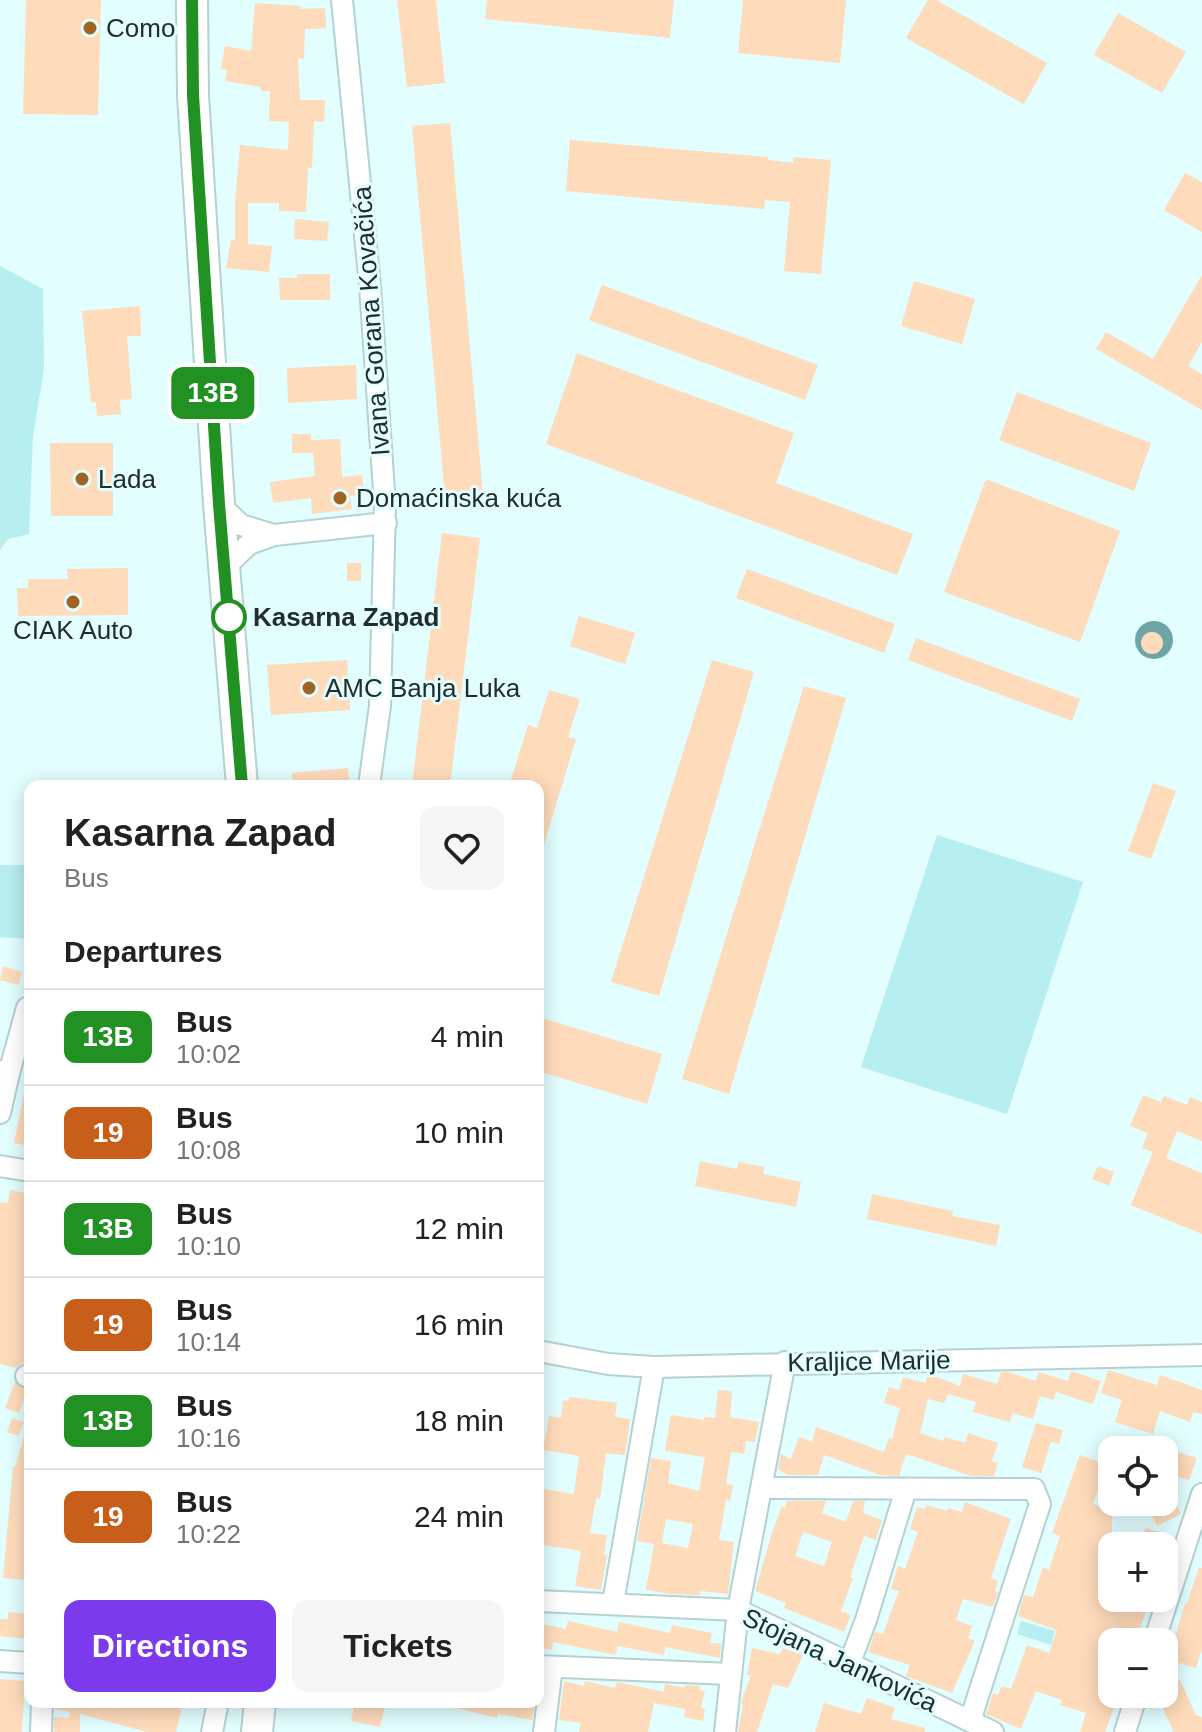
<!DOCTYPE html>
<meta charset="utf-8">
<style>
body{margin:0;font-family:Helvetica,sans-serif;background:#f6f6f6;color:#222;height:100vh;display:flex;flex-direction:column;font-size:30px;white-space:nowrap}
*{box-sizing:border-box;margin:0}
p{font-size:26px;color:#767676}
.icon{flex:none;width:44px;height:44px;fill:none;stroke:currentColor;stroke-width:2;stroke-linecap:round;stroke-linejoin:round}
.map{position:relative;flex:1;overflow:hidden}
.details{position:absolute;left:24px;top:780px;width:520px;height:928px;display:flex;flex-direction:column;background:#fff;border-radius:16px;box-shadow:0 4px 20px #0003}
.details>*{flex:none}
.badge{padding:0 16px;border-radius:12px;font-size:28px;line-height:52px}
.tools{position:absolute;left:1098px;top:1436px;display:grid;gap:16px}
.tools a{display:grid;place-items:center;width:80px;height:80px;border-radius:16px;background:#fff;box-shadow:0 4px 20px #0003;font-size:40px}
.map>.badge{position:absolute;translate:-50% -50%;box-shadow:0 0 0 4px #fff}
h2{padding:0 40px;font-size:30px;line-height:72px}
.round{display:grid;place-items:center;flex:none;width:84px;height:84px;border-radius:16px;background:#f6f6f6}
.head{display:flex;align-items:center;justify-content:space-between;height:136px;padding:0 40px}
h1{font-size:38px;font-weight:800;line-height:60px}
.cta{display:flex;gap:16px;margin-top:auto;padding:16px 40px}
.cta a{flex:1;height:92px;border-radius:16px;background:#7c3aed;color:#fff;font-size:32px;font-weight:800;line-height:92px;text-align:center}
.cta a+a{background:#f6f6f6;color:#222}
ul{padding:0;list-style:none}
li{display:flex;align-items:center;gap:24px;height:96px;padding:0 40px;border-top:2px solid #e0e0e0}
li div{flex:1}
li b{display:block;font-size:30px}
li em{font-style:normal}
li .badge{min-width:88px;font-weight:700;text-align:center}
.map>svg:first-child{display:block}
.green{fill:#b7eeef}
.water{fill:#6da4a5}
.building{fill:#fedbbb;fill-rule:evenodd}
.lines{fill:none;stroke-linecap:round;stroke-linejoin:round}
.street-casing{stroke:#b6d1d2;stroke-width:24}
.primary-casing{stroke:#b6d1d2;stroke-width:34}
.street{stroke:#fff;stroke-width:20}
.primary{stroke:#fff;stroke-width:30}
.line-casing{stroke:#fff;stroke-width:18}
.line{stroke:#229124;stroke-width:12}
.poi-dot{fill:#9f6424;stroke:#e2feff;stroke-width:3}
.stop-dot{fill:#fff;stroke:#229124;stroke-width:4}
.labels{text-anchor:middle;stroke-width:6;stroke-linejoin:round;paint-order:stroke}
.poi-label{font-size:26px;fill:#222d2d;stroke:#e2feff;text-anchor:start}
.street-label{font-size:26px;fill:#222d2d;stroke:#e2feff}
.stop-label{font-size:26px;font-weight:bold;fill:#222d2d;stroke:#e2feff;text-anchor:start}
</style>
<div class="map">
<svg width="1202" height="1732" viewBox="0 0 1202 1732">
<rect width="100%" height="100%" fill="#e2feff"/>
<g class="green">
<polygon points="0,266 43,289 44,369 33,436 29,534 8,539 0,550"/>
<polygon points="937,835 1083,882 1007,1114 861,1067"/>
<polygon points="0,865 30,865 30,939 0,937"/>
<polygon points="1021,1621 1055,1631 1051,1645 1017,1634"/>
</g>
<circle class="water" cx="1154" cy="640" r="19"/>
<g class="building">
<polygon points="26,0 101,0 98,115 23,114"/>
<polygon points="397,0 436,0 445,83 407,87"/>
<polygon points="487,0 674,0 670,38 485,19"/>
<polygon points="743,0 846,0 840,63 738,53"/>
<polygon points="928,0 936,0 1047,63 1024,104 906,38"/>
<polygon points="255,3 301,6 300,9 325,8 326,28 305,29 304,59 298,58 300,100 325,100 324,122 314,121 312,168 308,168 306,212 279,211 279,203 248,203 248,244 272,246 269,272 226,268 231,240 235,240 235,202 240,145 288,150 289,122 269,121 270,91 261,91 261,87 225,81 227,70 221,69 225,46 251,51"/>
<polygon points="1118,13 1186,52 1162,93 1094,55"/>
<polygon points="450,123 483,494 445,497 412,126"/>
<polygon points="570,140 768,157 768,160 793,163 794,157 831,160 821,274 784,271 790,202 765,200 764,209 566,191"/>
<polygon points="1185,173 1202,182 1202,232 1164,210"/>
<polygon points="295,219 329,222 327,241 294,239"/>
<polygon points="297,274 330,274 330,300 280,300 279,278 297,278"/>
<polygon points="1202,275 1202,342 1188,366 1202,374 1202,410 1096,349 1106,332 1153,359"/>
<polygon points="914,281 975,299 962,344 901,326"/>
<polygon points="602,285 818,365 805,400 589,320"/>
<polygon points="140,306 141,336 127,336 132,399 120,400 121,414 97,416 96,403 91,402 82,311"/>
<polygon points="577,353 794,433 776,483 913,534 897,575 546,444"/>
<polygon points="356,365 357,399 288,403 287,368"/>
<polygon points="1017,392 1151,443 1134,491 999,440"/>
<polygon points="292,434 311,434 311,440 340,439 342,477 362,475 364,495 350,496 352,509 312,514 311,498 273,503 270,482 315,476 313,453 292,453"/>
<polygon points="50,443 113,443 113,516 51,516"/>
<polygon points="986,479 1120,531 1080,642 944,592"/>
<polygon points="442,533 480,538 450,786 412,786"/>
<rect x="347" y="563" width="14" height="18"/>
<polygon points="128,568 128,615 18,616 17,588 28,588 28,579 68,579 67,569"/>
<polygon points="747,569 895,624 884,653 736,598"/>
<polygon points="579,616 635,633 625,664 570,646"/>
<circle cx="1152" cy="643" r="11"/>
<polygon points="916,638 1080,699 1072,721 908,660"/>
<polygon points="347,660 350,710 271,715 267,665"/>
<polygon points="712,660 754,672 659,996 611,982"/>
<polygon points="804,686 846,698 729,1094 682,1079"/>
<polygon points="549,690 580,699 568,737 576,739 541,854 538,853 538,786 509,786 528,725 537,728"/>
<polygon points="348,768 350,786 293,786 292,773"/>
<polygon points="1153,783 1176,791 1151,859 1128,851"/>
<polygon points="3,966 22,972 18,985 0,980"/>
<polygon points="538,1017 662,1054 647,1104 538,1071"/>
<polygon points="24,1094 30,1095 30,1146 14,1143"/>
<polygon points="1143,1095 1161,1102 1164,1096 1187,1105 1190,1097 1202,1102 1202,1141 1177,1131 1166,1158 1202,1173 1202,1234 1131,1205 1153,1152 1142,1148 1148,1133 1130,1126"/>
<polygon points="700,1161 737,1169 739,1162 764,1167 763,1174 801,1182 796,1207 695,1186"/>
<polygon points="1098,1166 1114,1172 1109,1186 1092,1179"/>
<polygon points="10,1190 30,1194 30,1364 23,1363 16,1368 0,1364 0,1202 8,1203"/>
<polygon points="872,1194 953,1211 952,1216 1000,1225 996,1246 867,1219"/>
<polygon points="1108,1370 1157,1385 1160,1375 1202,1390 1202,1414 1193,1412 1190,1422 1160,1411 1153,1434 1115,1422 1122,1400 1101,1393"/>
<polygon points="1071,1371 1101,1381 1093,1404 1056,1392 1054,1400 1040,1396 1033,1419 1013,1413 1010,1422 973,1412 976,1402 948,1394 944,1403 928,1399 920,1433 943,1441 945,1437 965,1443 968,1433 998,1443 992,1461 998,1463 994,1476 971,1476 906,1454 899,1476 880,1475 824,1455 818,1475 788,1475 778,1469 781,1454 791,1459 799,1437 812,1442 816,1427 884,1452 889,1438 892,1439 900,1408 884,1403 889,1387 899,1390 903,1377 925,1383 929,1374 960,1386 963,1374 997,1384 1001,1372 1009,1372 1035,1381 1039,1372 1068,1381"/>
<polygon points="15,1382 28,1390 19,1413 5,1408"/>
<path d="M 718,1390 L 732,1391 L 730,1417 L 759,1422 L 755,1442 L 746,1441 L 744,1454 L 731,1452 L 726,1484 L 733,1485 L 730,1501 L 726,1500 L 719,1540 L 734,1542 L 728,1594 L 701,1591 L 700,1595 L 671,1594 L 646,1590 L 654,1544 L 637,1541 L 651,1458 L 671,1461 L 668,1483 L 699,1491 L 705,1457 L 665,1451 L 671,1415 L 704,1420 L 704,1417 L 715,1418 ZM 666,1519 L 693,1524 L 688,1548 L 662,1543 Z"/>
<polygon points="570,1397 617,1403 615,1417 630,1419 625,1455 606,1453 600,1499 596,1498 590,1533 607,1535 604,1555 607,1555 601,1590 575,1586 581,1551 538,1544 538,1488 574,1494 579,1456 543,1450 549,1416 561,1418 563,1400 569,1401"/>
<polygon points="12,1418 24,1422 18,1436 7,1432"/>
<polygon points="1036,1423 1063,1430 1059,1444 1051,1442 1041,1473 1022,1467"/>
<polygon points="26,1429 30,1429 30,1580 3,1578 13,1467 15,1467"/>
<polygon points="1168,1449 1197,1458 1189,1480 1164,1473"/>
<polygon points="1080,1455 1107,1465 1093,1504 1112,1510 1112,1566 1109,1565 1100,1598 1151,1598 1137,1636 1112,1627 1112,1694 1119,1694 1105,1732 1080,1732 1086,1713 1060,1705 1062,1700 1036,1691 1021,1729 986,1714 993,1693 998,1695 1002,1686 1011,1689 1027,1645 1049,1653 1057,1630 1018,1616 1024,1595 1033,1597 1043,1567 1049,1570 1060,1536 1052,1533"/>
<polygon points="1164,1479 1181,1514 1157,1526 1145,1502 1164,1502"/>
<path d="M 787,1501 L 826,1501 L 822,1513 L 846,1522 L 853,1501 L 865,1501 L 863,1513 L 882,1520 L 876,1540 L 864,1536 L 850,1577 L 853,1578 L 841,1611 L 851,1615 L 844,1632 L 784,1608 L 786,1603 L 755,1591 L 771,1536 L 782,1506 L 785,1508 ZM 803,1532 L 832,1542 L 824,1566 L 795,1556 Z"/>
<polygon points="965,1502 1011,1519 991,1578 998,1581 995,1591 998,1592 993,1607 963,1599 956,1620 972,1626 968,1638 975,1641 952,1693 906,1676 910,1665 868,1652 875,1632 883,1634 899,1591 891,1589 898,1566 905,1569 918,1532 910,1529 917,1507 925,1509 926,1505 947,1511 948,1508 962,1512"/>
<polygon points="1145,1528 1172,1535 1169,1546 1140,1546"/>
<polygon points="1199,1567 1202,1568 1202,1649 1196,1668 1168,1660 1185,1604 1187,1604"/>
<polygon points="8,1612 30,1614 29,1639 0,1636 0,1619 8,1619"/>
<polygon points="568,1621 617,1632 619,1622 670,1633 672,1625 712,1633 710,1643 721,1644 720,1658 665,1647 664,1655 618,1646 615,1655 553,1642 552,1650 538,1647 538,1623 566,1629"/>
<polygon points="752,1648 780,1654 783,1648 803,1655 788,1688 773,1684 757,1732 738,1732 743,1706 741,1702 751,1675 747,1675"/>
<polygon points="0,1679 25,1681 22,1732 0,1732"/>
<polygon points="1180,1680 1196,1715 1202,1717 1202,1732 1174,1732 1156,1694 1164,1694 1164,1688"/>
<polygon points="564,1681 584,1686 585,1681 615,1688 617,1682 664,1692 665,1684 685,1688 686,1685 700,1686 700,1690 705,1691 701,1708 705,1709 703,1721 684,1717 685,1709 654,1703 648,1732 579,1732 581,1723 559,1720"/>
<polygon points="867,1698 895,1708 891,1719 925,1728 925,1732 815,1732 824,1703 861,1714"/>
<polygon points="55,1702 106,1702 126,1707 128,1702 183,1702 176,1732 147,1732 80,1714 80,1732 54,1732 54,1717 69,1718 70,1712 55,1709"/>
<polygon points="355,1702 386,1702 380,1727 351,1721"/>
<polygon points="452,1702 535,1702 532,1720 498,1714 497,1718 452,1707"/>
</g>
<g class="lines">
<g class="street-casing">
<g id="street">
<polyline points="342,0 370,286 385,506 380,706 369,786"/>
<polyline points="219,504 241,525 274,535"/>
<polyline points="225,567 249,544 274,535 386,523"/>
<polyline points="0,1071 9,1073 0,1113"/>
<polyline points="9,1073 27,1008"/>
<polyline points="0,1166 30,1171"/>
<polyline points="538,1351 608,1364 654,1367 1202,1355"/>
<polyline points="26,1376 30,1377"/>
<polyline points="762,1488 1034,1489 1040,1504 970,1721"/>
<polyline points="538,1601 738,1610 993,1732"/>
<polyline points="613,1603 654,1367"/>
<polyline points="1154,1642 1202,1494"/>
<polyline points="0,1661 30,1663"/>
<polyline points="850,1662 866,1620 906,1489"/>
<polyline points="538,1666 731,1674"/>
<polyline points="41,1732 42,1702"/>
<polyline points="212,1732 218,1702"/>
<polyline points="544,1732 552,1667"/>
<polyline points="725,1732 738,1610 785,1362"/>
<polyline points="1125,1732 1137,1694"/>
</g>
</g>
<g class="primary-casing">
<g id="primary">
<polyline points="192,0 193,95 219,504 242,786"/>
<polyline points="257,1732 260,1702"/>
</g>
</g>
<use href="#street" class="street"/>
<use href="#primary" class="primary"/>
</g>
<g class="lines">
<g class="line-casing">
<polyline id="line" points="192,0 193,95 219,504 242,786"/>
</g>
<use href="#line" class="line"/>
</g>
<g class="poi-dot">
<circle cx="90" cy="28" r="8"/>
<circle cx="82" cy="479" r="8"/>
<circle cx="340" cy="498" r="8"/>
<circle cx="73" cy="602" r="8"/>
<circle cx="309" cy="688" r="8"/>
</g>
<circle class="stop-dot" cx="229" cy="617" r="16"/>
<g class="labels">
<g class="poi-label">
<text x="106" y="37">Como</text>
<text x="98" y="488">Lada</text>
<text x="356" y="507">Domaćinska kuća</text>
<text x="73" y="639" text-anchor="middle">CIAK Auto</text>
<text x="325" y="697">AMC Banja Luka</text>
</g>
<g class="street-label">
<text transform="translate(371 321) rotate(-94)" y="9">Ivana Gorana Kovačića</text>
<text transform="translate(869 1361) rotate(-1)" y="9">Kraljice Marije</text>
<text transform="translate(840 1660) rotate(25)" y="9">Stojana Jankovića</text>
</g>
<g class="stop-label">
<text x="253" y="626">Kasarna Zapad</text>
</g>
</g>
</svg>
<div class="tools">
<a><svg class="icon" aria-label="locate" viewBox="0 0 24 24"><circle cx="12" cy="12" r="6"/><path d="M12 2v4M12 18v4M2 12h4M18 12h4"/></svg></a>
<a>+</a>
<a>−</a>
</div>
<b class="badge" style="left:213px;top:393px;background:#229124;color:#fff">13B</b>
<section class="details">
<div class="head"><div><h1>Kasarna Zapad</h1><p>Bus</p></div><a class="round"><svg class="icon" aria-label="heart" viewBox="0 0 24 24"><path d="M12 20l-8-8c-3-5 5-10 8-4 3-6 11-1 8 4z"/></svg></a></div>
<h2>Departures</h2>
<ul>
<li><span class="badge" style="background:#229124;color:#fff">13B</span><div><b>Bus</b><p>10:02</p></div><em>4 min</em></li>
<li><span class="badge" style="background:#c75f1a;color:#fff">19</span><div><b>Bus</b><p>10:08</p></div><em>10 min</em></li>
<li><span class="badge" style="background:#229124;color:#fff">13B</span><div><b>Bus</b><p>10:10</p></div><em>12 min</em></li>
<li><span class="badge" style="background:#c75f1a;color:#fff">19</span><div><b>Bus</b><p>10:14</p></div><em>16 min</em></li>
<li><span class="badge" style="background:#229124;color:#fff">13B</span><div><b>Bus</b><p>10:16</p></div><em>18 min</em></li>
<li><span class="badge" style="background:#c75f1a;color:#fff">19</span><div><b>Bus</b><p>10:22</p></div><em>24 min</em></li>
</ul>
<div class="cta"><a>Directions</a><a>Tickets</a></div>
</section>
</div>
